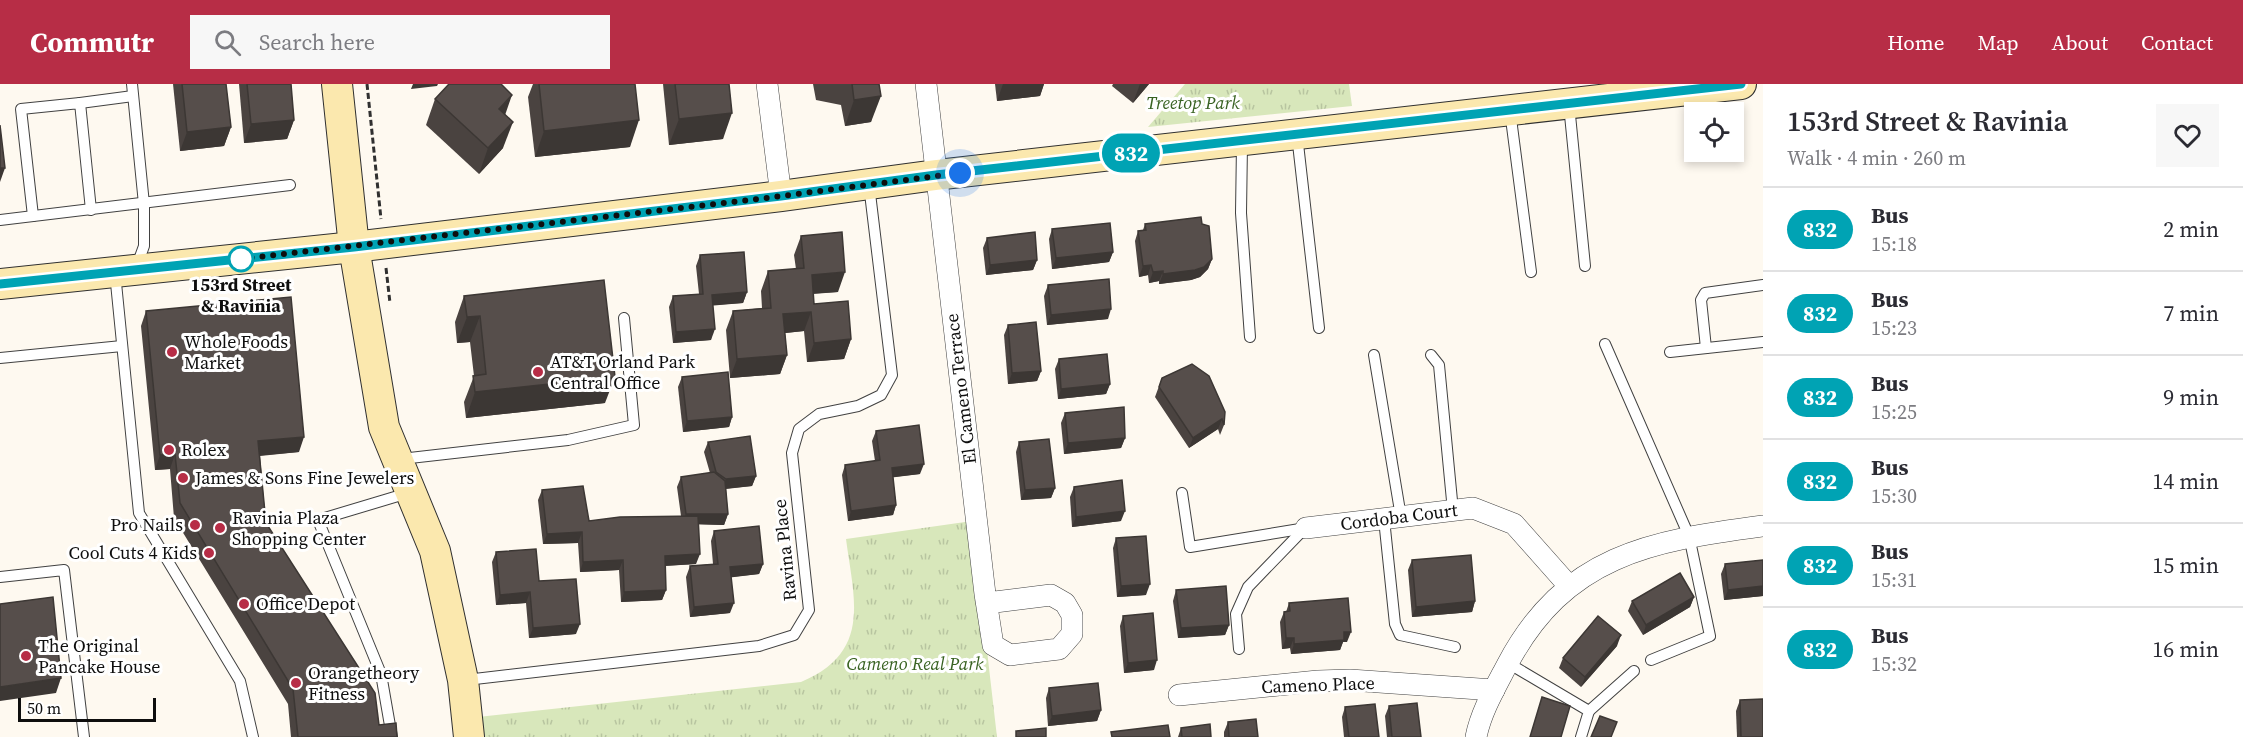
<!DOCTYPE html>
<meta charset="utf-8">
<style>
body{margin:0;font-family:"Source Serif 4",serif;background:#f7f7f7;color:#2b2b33;height:100vh;display:flex;flex-direction:column;font-size:22px;white-space:nowrap}
*{box-sizing:border-box;margin:0}
p{font-size:20px;color:#7c7c81}
.icon{flex:none;width:33px;height:33px;fill:none;stroke:currentColor;stroke-width:2;stroke-linecap:round;stroke-linejoin:round}
.map{position:relative;flex:1;overflow:hidden}
.panel{display:flex;flex-direction:column;background:#fff;width:480px}
.panel>*{flex:none}
.badge{padding:0 12px;border-radius:20px;font-size:21px;line-height:39px}
.fabs{position:absolute;left:1684px;top:18px;display:grid;gap:12px}
.fabs a{display:grid;place-items:center;width:60px;height:60px;border-radius:0px;background:#fff;box-shadow:0 3px 9px #0003;font-size:30px}
.scale{position:absolute;left:18px;bottom:15px;width:138px;box-sizing:border-box;padding-left:6px;border:3px solid #0e0e0e;border-top:0;font-size:16px;line-height:21px;white-space:nowrap;color:#0e0e0e;-webkit-text-stroke:4px #fff;paint-order:stroke}
.you{position:absolute;width:30px;height:30px;margin:-15px;border:4px solid #fff;border-radius:50%;background:#1a73e8;box-shadow:0 0 0 9px #1a73e833}
.map>.badge{position:absolute;translate:-50% -50%;box-shadow:0 0 0 3px #fff}
.round{display:grid;place-items:center;flex:none;width:63px;height:63px;border-radius:0px;background:#f7f7f7}
.summary{display:flex;align-items:center;justify-content:space-between;height:102px;padding:0 24px}
h1{font-size:28px;font-weight:600;line-height:45px}
ul{padding:0;list-style:none}
li{display:flex;align-items:center;gap:18px;height:84px;padding:0 24px;border-top:2px solid #e1e1e2}
li div{flex:1}
li b{display:block;font-size:22px}
li em{font-style:normal}
li .badge{min-width:66px;font-weight:700;text-align:center}
header{display:flex;align-items:center;gap:36px;box-sizing:border-box;height:84px;padding:0 30px;background:#b72d46;color:#fff}
header strong{font-size:28px}
nav{display:flex;gap:33px;margin-inline-start:auto;font-size:21px}
.search{width:420px;height:54px;background:#f7f7f7;display:flex;align-items:center;gap:15px;box-sizing:border-box;padding:0 21px;border-radius:0px;color:#7c7c81;font-size:22px}
main{display:flex;flex:1;min-height:0}
.map>svg:first-child{display:block}
.grass{fill:url(#grass-tufts)}
.lines{fill:none;stroke-linecap:round;stroke-linejoin:round}
.lane-casing{stroke:#414141;stroke-width:12}
.street-casing{stroke:#414141;stroke-width:22}
.secondary-casing{stroke:#303030;stroke-width:32}
.path{stroke:#303030;stroke-width:3;stroke-dasharray:6 3;stroke-linecap:butt}
.lane{stroke:#fff;stroke-width:10}
.street{stroke:#fff;stroke-width:21}
.secondary{stroke:#fbe8ae;stroke-width:30}
.wall{fill:#4a4340}
.shaded-wall{fill:#3c3734}
.building{fill:#564e4b;stroke:#3c3734;stroke-width:1.5}
.line-casing{stroke:#fff;stroke-width:14}
.line{stroke:#00a3b4;stroke-width:9}
.walk{stroke:#0e0e0e;stroke-width:6;stroke-dasharray:0 10.8}
.stop-dot{fill:#fff;stroke:#00a3b4;stroke-width:3}
.poi-dot{fill:#b72d46;stroke:#fff;stroke-width:2}
.labels{text-anchor:middle;stroke-width:6;stroke-linejoin:round;paint-order:stroke}
.park-label{font-size:18px;font-style:italic;fill:#386221;stroke:#fff}
.stop-label{font-size:18px;font-weight:bold;fill:#0e0e0e;stroke:#fff}
.poi-label{font-size:18px;fill:#0e0e0e;stroke:#fff;text-anchor:start}
.street-label{font-size:18px;fill:#0e0e0e;stroke:#fff}
</style>
<header>
<strong>Commutr</strong>
<div class="search"><svg class="icon" aria-label="search" viewBox="0 0 24 24"><circle cx="10" cy="10" r="6"/><path d="M15 15l6 6"/></svg>Search here</div>
<nav><a>Home</a><a>Map</a><a>About</a><a>Contact</a></nav>
</header>
<main>
<div class="map">
<svg width="1763" height="653" viewBox="0 0 1763 653">
<defs>
<pattern id="grass-tufts" width="24" height="20" patternUnits="userSpaceOnUse" patternTransform="scale(1.5)"><rect width="24" height="20" fill="#d8e7bb"/><path d="M3 7l-1-3M5 7V3M7 7l1-3M15 17l-1-3M17 17v-4M19 17l1-3" fill="none" stroke="#b8c5a0"/></pattern>
</defs>
<rect width="100%" height="100%" fill="#fef9f0"/>
<g class="grass">
<polygon points="1185,0 1349,0 1352,22 1148,43"/>
<path d="M 972,437 L 997,653 L 480,653 L 478,633 L 801,598 C 872,568 854,516 846,455 Z"/>
</g>
<g class="lines">
<g class="lane-casing">
<g id="lane">
<polyline points="132,0 144,120 144,162 136,184"/>
<polyline points="80,19 133,12"/>
<polyline points="1569,21 1585,182"/>
<polyline points="1510,27 1531,188"/>
<polyline points="1297,51 1319,244"/>
<polyline points="1242,60 1241,129 1250,253"/>
<polyline points="33,132 21,25 80,19 91,126"/>
<polyline points="0,136 290,101"/>
<polyline points="115,189 139,429 240,597 253,653"/>
<polyline points="1605,260 1689,452 1710,552 1651,576"/>
<polyline points="1706,264 1701,216 1705,209 1763,201"/>
<polyline points="1670,268 1763,258"/>
<polyline points="1374,271 1401,433"/>
<polyline points="1431,271 1439,281 1453,427"/>
<polyline points="0,274 122,262"/>
<polyline points="401,375 568,356 634,341 624,234"/>
<polyline points="1182,409 1190,463 1306,444"/>
<polyline points="1384,435 1395,540 1400,551 1455,563"/>
<polyline points="0,493 64,486 84,653"/>
<polyline points="1239,565 1236,530 1248,503 1305,444"/>
<polyline points="1508,579 1589,627 1581,653"/>
<polyline points="466,596 759,562 794,551 809,526 792,369 799,345 819,330 858,322 881,311 892,291 869,101"/>
<polyline points="1589,627 1634,587"/>
<polyline points="392,653 381,590 318,436 408,409"/>
</g>
</g>
<g class="street-casing">
<g id="street">
<polyline points="767,0 781,112"/>
<polyline points="926,0 985,510 993,561 1010,571 1059,565 1072,550 1072,531 1065,519 1051,511 987,519"/>
<polyline points="1306,444 1473,424 1514,440 1569,502"/>
<polyline points="1179,611 1318,597 1350,596 1494,606"/>
<path d="M 1476,653 C 1481,628 1495,604 1507,581 C 1565,471 1650,457 1763,442"/>
</g>
</g>
<g class="secondary-casing">
<g id="secondary">
<polyline points="337,0 354,163 384,343 435,467 463,596 469,653"/>
<polyline points="0,200 354,163 781,112 936,91 1741,0"/>
</g>
</g>
<g class="path">
<polyline points="367,0 381,135"/>
<polyline points="386,184 390,219"/>
</g>
<use href="#lane" class="lane"/>
<use href="#street" class="street"/>
<use href="#secondary" class="secondary"/>
</g>
<g class="wall">
<polygon points="173,0 226,0 231,43 224,62 180,67"/>
<polygon points="239,0 291,0 294,36 287,55 244,59"/>
<polygon points="533,0 635,0 630,63 535,73 528,13"/>
<polygon points="663,0 729,0 723,55 669,61"/>
<polygon points="813,0 879,0 871,38 845,42 841,21 816,16"/>
<polygon points="995,0 1044,0 1040,12 997,17"/>
<polygon points="1113,0 1149,0 1133,19 1112,2"/>
<polygon points="435,15 505,31 503,64 479,90 426,41"/>
<polygon points="1145,140 1202,140 1212,175 1208,185 1200,193 1191,196 1159,200 1159,197 1149,199 1148,191 1139,193 1135,157 1138,147 1143,146"/>
<polygon points="1052,145 1113,168 1109,178 1052,185 1049,155"/>
<polygon points="801,152 838,208 813,210 814,220 851,255 844,275 807,278 804,247 785,249 787,271 780,290 730,294 726,246 733,227 762,224 761,207 768,187 796,185 794,171"/>
<polygon points="987,154 1037,176 1033,186 986,191 983,164"/>
<polygon points="700,171 747,208 743,219 713,221 711,256 673,259 669,223 673,212 699,210 696,182"/>
<polygon points="1048,201 1108,235 1047,241 1044,212"/>
<polygon points="464,212 605,319 466,334 464,318 474,292 470,258 457,259 455,238"/>
<polygon points="146,227 299,368 260,372 266,439 379,641 397,653 291,653 288,620 174,434 170,385 155,386 141,242"/>
<polygon points="1008,241 1041,287 1037,297 1008,300 1004,251"/>
<polygon points="1059,275 1110,300 1106,310 1058,315 1055,285"/>
<polygon points="1209,292 1224,341 1220,351 1218,345 1189,364 1155,313 1162,294"/>
<polygon points="682,293 732,333 729,343 683,348 678,303"/>
<polygon points="1065,329 1125,354 1121,364 1064,370 1061,339"/>
<polygon points="876,347 920,390 893,393 896,421 893,431 848,437 842,391 845,381 875,377 872,357"/>
<polygon points="708,358 756,392 752,402 726,405 728,430 724,441 699,440 696,480 665,482 666,506 662,516 621,518 619,486 580,488 578,459 543,460 538,416 542,406 589,437 681,432 677,403 681,393 710,389 704,368"/>
<polygon points="1019,358 1055,404 1051,414 1021,416 1016,368"/>
<polygon points="1074,403 1121,437 1072,443 1070,413"/>
<polygon points="714,447 763,480 759,490 731,493 730,529 690,533 686,493 690,482 713,480 711,457"/>
<polygon points="1116,454 1146,511 1117,513 1113,464"/>
<polygon points="496,468 539,497 576,550 529,554 526,519 496,521 492,478"/>
<polygon points="1412,476 1475,517 1472,528 1412,533 1408,486"/>
<polygon points="1763,476 1763,512 1724,516 1721,490 1725,480"/>
<polygon points="1176,506 1229,541 1225,551 1178,554 1173,517"/>
<polygon points="1694,513 1690,523 1643,551 1628,527 1632,517"/>
<polygon points="1289,519 1347,558 1343,558 1340,566 1291,570 1290,564 1282,565 1280,538 1284,528 1286,528"/>
<polygon points="1123,532 1154,586 1124,589 1120,542"/>
<polygon points="1617,562 1581,603 1559,584 1563,574"/>
<polygon points="1049,604 1101,626 1097,637 1048,642 1046,614"/>
<polygon points="1740,616 1763,653 1737,653 1736,627"/>
<polygon points="1389,622 1421,653 1387,653 1385,632"/>
<polygon points="1345,623 1379,653 1344,653 1342,633"/>
<polygon points="1228,638 1258,653 1224,653 1224,648"/>
<polygon points="1181,644 1211,653 1178,653"/>
</g>
<g class="shaded-wall">
<polygon points="413,0 438,0 437,2 411,5"/>
<polygon points="1003,0 1044,0 1040,12 997,17"/>
<polygon points="1140,0 1149,0 1133,19"/>
<polygon points="512,11 503,37 499,25"/>
<polygon points="881,12 871,38 845,42 854,16"/>
<polygon points="732,29 723,55 669,61 679,35"/>
<polygon points="294,36 287,55 244,59 251,40"/>
<polygon points="639,36 630,63 535,73 544,47"/>
<polygon points="513,38 503,64 479,90 488,64"/>
<polygon points="231,43 224,62 180,67 187,48"/>
<polygon points="0,84 5,84 0,98"/>
<polygon points="1113,168 1109,178 1052,185 1056,174"/>
<polygon points="1212,175 1208,185 1200,193 1191,196 1159,200 1163,190"/>
<polygon points="1037,176 1033,186 986,191 990,181"/>
<polygon points="1151,181 1148,191 1139,193 1143,182"/>
<polygon points="1163,187 1159,197 1149,199 1153,188"/>
<polygon points="845,188 838,208 805,210 812,191"/>
<polygon points="747,208 743,219 708,222 712,211"/>
<polygon points="1111,225 1108,235 1047,241 1051,231"/>
<polygon points="811,228 804,247 776,250 783,230"/>
<polygon points="480,232 470,258 457,259 467,233"/>
<polygon points="715,245 711,256 673,259 676,248"/>
<polygon points="851,255 844,275 807,278 814,259"/>
<polygon points="787,271 780,290 730,294 737,275"/>
<polygon points="1041,287 1037,297 1008,300 1012,289"/>
<polygon points="615,293 605,319 466,334 475,308"/>
<polygon points="1110,300 1106,310 1058,315 1061,305"/>
<polygon points="732,333 729,343 683,348 687,337"/>
<polygon points="1222,335 1218,345 1189,364 1193,354"/>
<polygon points="304,353 299,368 253,372 258,357"/>
<polygon points="1125,354 1121,364 1064,370 1068,359"/>
<polygon points="175,370 170,385 155,386 160,371"/>
<polygon points="924,380 920,390 888,394 892,384"/>
<polygon points="756,392 752,402 722,405 726,395"/>
<polygon points="1055,404 1051,414 1021,416 1025,406"/>
<polygon points="896,421 893,431 848,437 851,427"/>
<polygon points="1125,427 1121,437 1072,443 1076,433"/>
<polygon points="686,430 728,430 724,441 682,440"/>
<polygon points="582,448 578,459 543,460 547,450"/>
<polygon points="700,470 696,480 661,482 665,472"/>
<polygon points="623,476 619,486 580,488 583,478"/>
<polygon points="763,480 759,490 726,494 730,483"/>
<polygon points="1150,500 1146,511 1117,513 1121,502"/>
<polygon points="1763,502 1763,512 1724,516 1728,506"/>
<polygon points="666,506 662,516 621,518 624,508"/>
<polygon points="530,508 526,519 496,521 500,511"/>
<polygon points="1694,513 1690,523 1643,551 1646,541"/>
<polygon points="1475,517 1472,528 1412,533 1416,523"/>
<polygon points="734,519 730,529 690,533 694,523"/>
<polygon points="580,540 576,550 529,554 533,544"/>
<polygon points="1229,541 1225,551 1178,554 1181,544"/>
<polygon points="1344,548 1351,548 1347,558 1343,558 1340,566 1291,570 1294,560"/>
<polygon points="1621,551 1617,562 1581,603 1585,593"/>
<polygon points="1286,554 1294,554 1290,564 1282,565"/>
<polygon points="1157,576 1154,586 1124,589 1128,579"/>
<polygon points="61,594 56,609 0,617 0,603"/>
<polygon points="1101,626 1097,637 1048,642 1052,632"/>
</g>
<g class="building">
<polygon points="182,0 226,0 231,43 187,48"/>
<polygon points="247,0 291,0 294,36 251,40"/>
<polygon points="449,0 501,0 512,11 499,25 513,38 488,64 435,15"/>
<polygon points="539,0 635,0 639,36 544,47"/>
<polygon points="675,0 729,0 732,29 679,35"/>
<polygon points="852,0 879,0 881,12 854,16"/>
<polygon points="0,41 5,84 0,84"/>
<polygon points="1201,133 1202,140 1209,142 1212,175 1204,183 1195,186 1163,190 1163,187 1153,188 1151,181 1143,182 1138,147 1146,146 1145,140"/>
<polygon points="1110,139 1113,168 1056,174 1052,145"/>
<polygon points="842,148 845,188 812,191 814,220 848,217 851,255 814,259 811,228 783,230 787,271 737,275 733,227 771,224 768,187 804,184 801,152"/>
<polygon points="1035,148 1037,176 990,181 987,154"/>
<polygon points="744,168 747,208 712,211 715,245 676,248 673,212 703,210 700,171"/>
<polygon points="1109,195 1111,225 1051,231 1048,201"/>
<polygon points="604,196 615,293 475,308 473,292 486,290 480,232 467,233 464,212"/>
<polygon points="291,213 304,353 258,357 266,439 375,609 379,641 396,639 397,653 298,653 293,605 180,419 175,370 160,371 146,227"/>
<polygon points="1036,238 1041,287 1012,289 1008,241"/>
<polygon points="1107,270 1110,300 1061,305 1059,275"/>
<polygon points="1192,280 1209,292 1225,328 1224,341 1222,335 1193,354 1159,303 1162,294"/>
<polygon points="728,288 732,333 687,337 682,293"/>
<polygon points="1124,323 1125,354 1068,359 1065,329"/>
<polygon points="919,341 924,380 892,384 896,421 851,427 845,381 880,376 876,347"/>
<polygon points="750,352 756,392 726,395 716,388 708,358"/>
<polygon points="1049,355 1055,404 1025,406 1019,358"/>
<polygon points="714,388 725,397 728,430 686,430 681,393"/>
<polygon points="1122,396 1125,427 1076,433 1074,403"/>
<polygon points="583,402 589,437 620,433 698,432 700,470 665,472 666,506 624,508 623,476 583,478 582,448 547,450 542,406"/>
<polygon points="759,442 763,480 730,483 734,519 694,523 690,482 718,480 714,447"/>
<polygon points="1146,452 1150,500 1121,502 1116,454"/>
<polygon points="536,465 539,497 576,495 580,540 533,544 530,508 500,511 496,468"/>
<polygon points="1471,471 1475,517 1416,523 1412,476"/>
<polygon points="1763,476 1763,502 1728,506 1725,480"/>
<polygon points="1680,489 1694,513 1646,541 1632,517"/>
<polygon points="1226,502 1229,541 1181,544 1176,506"/>
<polygon points="53,513 61,594 0,603 0,520"/>
<polygon points="1348,514 1351,548 1344,548 1344,556 1294,560 1294,554 1286,554 1284,528 1290,527 1289,519"/>
<polygon points="1153,529 1157,576 1128,579 1123,532"/>
<polygon points="1598,532 1621,551 1585,593 1563,574"/>
<polygon points="1098,599 1101,626 1052,632 1049,604"/>
<polygon points="1542,613 1570,622 1561,653 1530,653"/>
<polygon points="1763,615 1763,653 1741,653 1740,616"/>
<polygon points="1417,619 1421,653 1392,653 1389,622"/>
<polygon points="1375,620 1379,653 1349,653 1345,623"/>
<polygon points="1600,632 1617,638 1611,653 1591,653"/>
<polygon points="1256,635 1258,653 1229,653 1228,638"/>
<polygon points="1210,640 1211,653 1182,653 1181,644"/>
<polygon points="1168,641 1170,653 1112,653 1111,648"/>
<polygon points="1046,644 1046,653 1016,653 1016,647"/>
</g>
<g class="lines">
<g class="line-casing">
<polyline id="line" points="0,200 354,163 781,112 936,91 1741,0"/>
</g>
<use href="#line" class="line"/>
<polyline class="walk" points="241,175 758,115 960,89"/>
</g>
<circle class="stop-dot" cx="241" cy="175" r="12"/>
<g class="poi-dot">
<circle cx="172" cy="268" r="6"/>
<circle cx="538" cy="288" r="6"/>
<circle cx="169" cy="366" r="6"/>
<circle cx="183" cy="394" r="6"/>
<circle cx="195" cy="441" r="6"/>
<circle cx="220" cy="444" r="6"/>
<circle cx="209" cy="469" r="6"/>
<circle cx="244" cy="520" r="6"/>
<circle cx="26" cy="572" r="6"/>
<circle cx="296" cy="599" r="6"/>
</g>
<g class="labels">
<g class="park-label">
<text x="1193" y="25">Treetop Park</text>
<text x="915" y="586">Cameno Real Park</text>
</g>
<g class="stop-label">
<text x="241" y="207">153rd Street<tspan x="241" dy="21">&amp; Ravinia</tspan></text>
</g>
<g class="poi-label">
<text x="184" y="264">Whole Foods<tspan x="184" dy="21">Market</tspan></text>
<text x="550" y="284">AT&amp;T Orland Park<tspan x="550" dy="21">Central Office</tspan></text>
<text x="181" y="372">Rolex</text>
<text x="195" y="400">James &amp; Sons Fine Jewelers</text>
<text x="232" y="440">Ravinia Plaza<tspan x="232" dy="21">Shopping Center</tspan></text>
<text x="183" y="447" text-anchor="end">Pro Nails</text>
<text x="197" y="475" text-anchor="end">Cool Cuts 4 Kids</text>
<text x="256" y="526">Office Depot</text>
<text x="38" y="568">The Original<tspan x="38" dy="21">Pancake House</tspan></text>
<text x="308" y="595">Orangetheory<tspan x="308" dy="21">Fitness</tspan></text>
</g>
<g class="street-label">
<text transform="translate(961 305) rotate(-97)" y="6">El Cameno Terrace</text>
<text transform="translate(1399 433) rotate(-7)" y="6">Cordoba Court</text>
<text transform="translate(785 466) rotate(-96)" y="6">Ravina Place</text>
<text transform="translate(1318 601) rotate(-2)" y="6">Cameno Place</text>
</g>
</g>
</svg>
<div class="fabs">
<a><svg class="icon" aria-label="locate" viewBox="0 0 24 24"><circle cx="12" cy="12" r="6"/><path d="M12 2v4M12 18v4M2 12h4M18 12h4"/></svg></a>
</div>
<div class="scale">50 m</div>
<div class="you" style="left:960px;top:89px"></div>
<b class="badge" style="left:1131px;top:69px;background:#00a3b4;color:#fff">832</b>
</div>
<section class="panel">
<div class="summary"><div><h1>153rd Street &amp; Ravinia</h1><p>Walk · 4 min · 260 m</p></div><a class="round"><svg class="icon" aria-label="heart" viewBox="0 0 24 24"><path d="M12 20l-8-8c-3-5 5-10 8-4 3-6 11-1 8 4z"/></svg></a></div>
<ul>
<li><span class="badge" style="background:#00a3b4;color:#fff">832</span><div><b>Bus</b><p>15:18</p></div><em>2 min</em></li>
<li><span class="badge" style="background:#00a3b4;color:#fff">832</span><div><b>Bus</b><p>15:23</p></div><em>7 min</em></li>
<li><span class="badge" style="background:#00a3b4;color:#fff">832</span><div><b>Bus</b><p>15:25</p></div><em>9 min</em></li>
<li><span class="badge" style="background:#00a3b4;color:#fff">832</span><div><b>Bus</b><p>15:30</p></div><em>14 min</em></li>
<li><span class="badge" style="background:#00a3b4;color:#fff">832</span><div><b>Bus</b><p>15:31</p></div><em>15 min</em></li>
<li><span class="badge" style="background:#00a3b4;color:#fff">832</span><div><b>Bus</b><p>15:32</p></div><em>16 min</em></li>
</ul>
</section>
</main>
